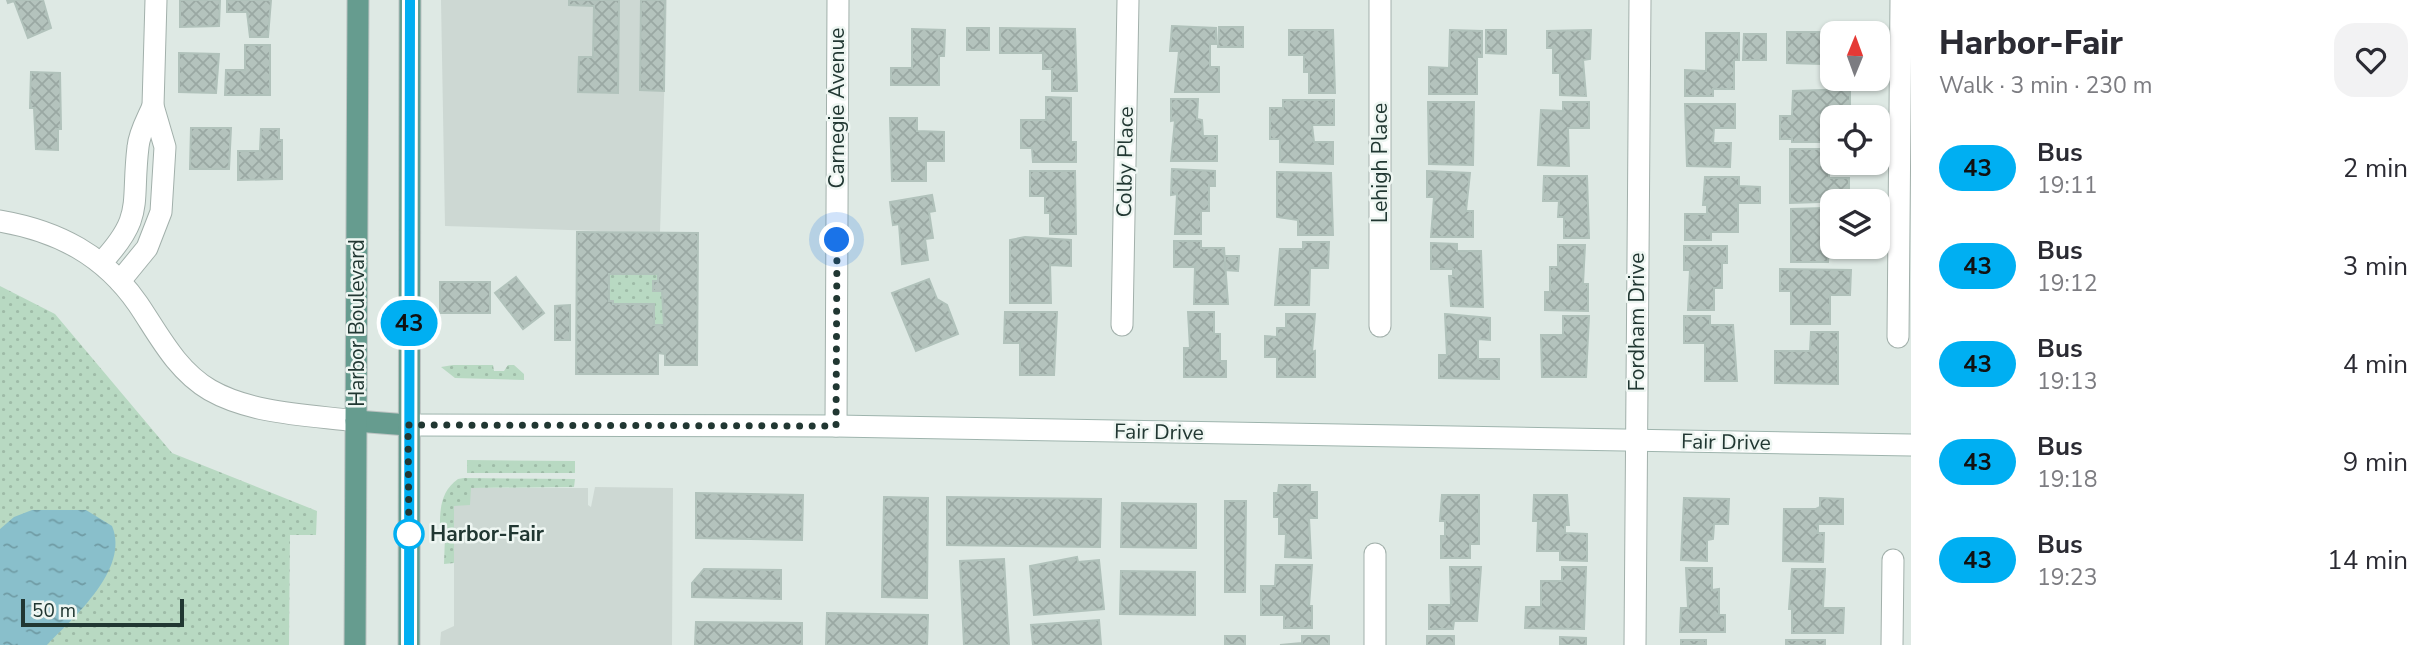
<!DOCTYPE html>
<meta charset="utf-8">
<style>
body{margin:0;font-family:"Nunito Sans",sans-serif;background:#f2f2f3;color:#2b2b33;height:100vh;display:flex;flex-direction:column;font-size:26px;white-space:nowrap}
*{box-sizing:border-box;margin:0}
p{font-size:23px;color:#7c7c81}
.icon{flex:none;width:38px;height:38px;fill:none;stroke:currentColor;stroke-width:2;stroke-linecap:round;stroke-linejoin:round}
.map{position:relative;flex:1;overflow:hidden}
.sheet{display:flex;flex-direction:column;background:#fff;width:525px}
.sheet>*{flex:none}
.badge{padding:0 14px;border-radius:23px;font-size:24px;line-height:46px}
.needle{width:46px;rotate:1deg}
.controls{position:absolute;left:1820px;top:21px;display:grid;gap:14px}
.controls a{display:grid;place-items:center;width:70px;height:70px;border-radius:14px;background:#fff;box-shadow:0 2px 5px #0004;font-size:35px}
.scale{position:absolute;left:21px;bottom:18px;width:163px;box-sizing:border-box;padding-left:7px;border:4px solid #213732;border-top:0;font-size:19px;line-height:24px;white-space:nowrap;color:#213732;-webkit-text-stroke:5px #eef6f2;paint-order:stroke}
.you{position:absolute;width:35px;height:35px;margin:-18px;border:5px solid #fff;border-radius:50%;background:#1a73e8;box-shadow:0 0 0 10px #1a73e833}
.map>.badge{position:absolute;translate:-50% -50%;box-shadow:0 0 0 4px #fff}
.round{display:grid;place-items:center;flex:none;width:74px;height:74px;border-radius:21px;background:#f2f2f3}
.head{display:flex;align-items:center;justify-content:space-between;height:119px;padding:0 28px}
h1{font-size:33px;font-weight:800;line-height:52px}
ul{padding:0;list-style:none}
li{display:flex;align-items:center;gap:21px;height:98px;padding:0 28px}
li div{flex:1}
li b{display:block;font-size:26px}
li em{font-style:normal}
li .badge{min-width:77px;font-weight:700;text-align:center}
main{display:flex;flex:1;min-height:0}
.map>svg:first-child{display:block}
.built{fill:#cdd8d3}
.grass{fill:url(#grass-dots)}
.water{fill:url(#water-ripples)}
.building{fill:url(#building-cross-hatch);stroke:#b1c2bb;stroke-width:2;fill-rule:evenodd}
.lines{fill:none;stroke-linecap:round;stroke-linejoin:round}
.minor-casing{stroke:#a2b0ab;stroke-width:23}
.secondary-casing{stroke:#9eb4ad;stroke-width:23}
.primary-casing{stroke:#bcc3c2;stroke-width:23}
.minor{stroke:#fff;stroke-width:21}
.secondary{stroke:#fff;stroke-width:21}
.primary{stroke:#669c8f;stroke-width:21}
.line-casing{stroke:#fff;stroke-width:16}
.line{stroke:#00aff2;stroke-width:10}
.walk{stroke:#213732;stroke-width:7;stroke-dasharray:0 12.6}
.stop-dot{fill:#fff;stroke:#00aff2;stroke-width:3.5}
.labels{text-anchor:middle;stroke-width:5;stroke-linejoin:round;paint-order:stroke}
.street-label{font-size:21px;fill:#213732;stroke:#eef6f2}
.stop-label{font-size:21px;font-weight:bold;fill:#213732;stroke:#eef6f2;text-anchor:start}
</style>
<main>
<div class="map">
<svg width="1911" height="645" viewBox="0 0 1911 645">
<defs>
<pattern id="grass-dots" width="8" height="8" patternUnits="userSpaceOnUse" patternTransform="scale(1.75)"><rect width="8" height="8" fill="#b8d9c2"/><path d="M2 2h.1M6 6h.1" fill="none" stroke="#9ebba7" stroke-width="1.8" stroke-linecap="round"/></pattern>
<pattern id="water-ripples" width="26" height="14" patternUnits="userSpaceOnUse" patternTransform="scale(1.75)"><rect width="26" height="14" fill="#89bfcb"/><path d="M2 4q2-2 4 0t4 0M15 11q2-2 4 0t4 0" fill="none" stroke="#709ca5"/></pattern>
<pattern id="building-cross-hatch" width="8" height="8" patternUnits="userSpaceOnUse" patternTransform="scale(1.75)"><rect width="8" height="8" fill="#b4c3bd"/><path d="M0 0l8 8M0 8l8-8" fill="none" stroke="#9aa8a3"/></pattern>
</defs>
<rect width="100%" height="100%" fill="#dee9e4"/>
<g class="built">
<polygon points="441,0 667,0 660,233 445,226"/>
<polygon points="595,487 673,488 672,645 440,645 441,632 454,626 454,506 471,488 588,488 588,505 591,507"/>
</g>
<g class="grass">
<polygon points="609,274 658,274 658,281 653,282 653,291 662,291 664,325 654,325 609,301"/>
<polygon points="0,286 55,314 172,453 317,511 316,535 290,535 289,645 0,645"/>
<polygon points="453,365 493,365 494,371 504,371 508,365 514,365 524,374 524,380 455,378 441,367"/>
<polygon points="467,460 575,461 575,473 467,473"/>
<path d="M 458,479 L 464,478 L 575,479 L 574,487 L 471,488 L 470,505 L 454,506 L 454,563 L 444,564 L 445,536 L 440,536 C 440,515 438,493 458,479 Z"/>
</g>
<path class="water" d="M 32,510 L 86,510 L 112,526 C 130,569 74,617 47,645 L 0,645 L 0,529 L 14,517 Z"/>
<g class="building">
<polygon points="7,0 43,0 51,28 28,38 14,1 8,3"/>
<polygon points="180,0 220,0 219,26 180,27"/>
<polygon points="227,0 271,0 268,37 250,37 247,12 227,12"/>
<polygon points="569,0 619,0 618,93 578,92 579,57 593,57 594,6 569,5"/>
<polygon points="641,0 665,0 664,91 640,90"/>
<polygon points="1172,26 1216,28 1216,44 1210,44 1210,67 1219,67 1219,92 1175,92 1179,51 1170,51"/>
<polygon points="1219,27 1243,27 1243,47 1218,47"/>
<rect x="967" y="28" width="22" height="22"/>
<polygon points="1000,28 1075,29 1077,91 1052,91 1052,69 1043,69 1043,53 1000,53"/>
<polygon points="912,29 945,30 944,56 939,56 939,85 891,85 891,68 912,68"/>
<polygon points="1289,30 1333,30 1335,93 1309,93 1309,72 1304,72 1304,55 1289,55"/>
<polygon points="1450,30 1482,31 1482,57 1477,57 1477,94 1429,94 1429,67 1449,68"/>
<polygon points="1486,30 1506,30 1506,54 1486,53"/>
<polygon points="1591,30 1590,59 1583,60 1586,96 1560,95 1560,73 1553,73 1553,48 1547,48 1547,31"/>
<polygon points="1787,32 1849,32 1832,33 1832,79 1850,79 1850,83 1823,83 1823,64 1787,63"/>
<polygon points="1706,33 1739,33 1739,60 1734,60 1734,89 1713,89 1713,96 1685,96 1685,70 1706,71"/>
<polygon points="1744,34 1766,34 1766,60 1743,60"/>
<polygon points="245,45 270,45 270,95 225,95 226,70 245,70"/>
<polygon points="179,53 219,54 216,93 179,92"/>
<polygon points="31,72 60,73 61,129 58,129 58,150 36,149 34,108 30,108"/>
<polygon points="1850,89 1850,115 1831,115 1829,142 1792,142 1792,139 1780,139 1780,116 1792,116 1793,91"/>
<polygon points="1046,97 1071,98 1071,142 1076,142 1076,162 1033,162 1032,148 1021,148 1021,120 1046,120"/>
<polygon points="1171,99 1198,99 1197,119 1202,120 1203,136 1217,136 1217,161 1171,161 1175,120 1171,121"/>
<polygon points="1283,100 1334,100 1334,125 1312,125 1314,142 1333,142 1333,164 1280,162 1280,139 1270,139 1270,108 1283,108"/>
<polygon points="1428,102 1474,102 1473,165 1429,164"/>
<polygon points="1563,102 1589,102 1589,128 1568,128 1569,166 1538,165 1541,110 1563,111"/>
<polygon points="1685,104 1735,104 1735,128 1714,128 1713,143 1731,143 1730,167 1687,166"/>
<polygon points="890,118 917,118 917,131 944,132 944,161 926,161 926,181 892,181"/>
<polygon points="191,128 231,128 229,169 190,169"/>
<polygon points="261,129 279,129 279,140 282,140 282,179 238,180 238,151 260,151"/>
<polygon points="1790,149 1829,149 1829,178 1849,178 1849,201 1790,203"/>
<polygon points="1172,169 1215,171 1215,186 1209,186 1209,211 1201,211 1201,234 1175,234 1177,194 1171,195"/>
<polygon points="1030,171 1075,171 1076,234 1050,234 1050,213 1045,213 1045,196 1030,196"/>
<polygon points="1427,171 1470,173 1466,211 1473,211 1473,237 1431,237 1434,197 1427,197"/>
<polygon points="1277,172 1331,173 1333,235 1298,235 1298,220 1277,217"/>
<polygon points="1544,176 1587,176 1589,238 1564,238 1564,217 1558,217 1559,201 1543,201"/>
<polygon points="1705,177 1739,177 1739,186 1760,187 1760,203 1738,203 1738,232 1711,232 1711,240 1685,240 1685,214 1707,214 1707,205 1703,205"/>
<polygon points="932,195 935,211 929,212 933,238 925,239 928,260 902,264 899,224 893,225 890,202"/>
<polygon points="1825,208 1832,208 1828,262 1791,262 1791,209"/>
<path d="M 577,232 L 698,233 L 697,365 L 665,365 L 665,354 L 658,353 L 658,374 L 576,374 ZM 609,274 L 658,274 L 658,281 L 653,281 L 653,291 L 662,291 L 664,325 L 654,325 L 654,304 L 613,304 L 613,301 L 609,301 Z"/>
<polygon points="1025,237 1071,240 1071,266 1050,265 1051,303 1010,303 1010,240"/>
<polygon points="1174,241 1201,241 1201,248 1224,248 1228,304 1194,304 1195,267 1174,267"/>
<polygon points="1303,242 1329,242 1328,268 1310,268 1309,305 1275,305 1280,249 1303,249"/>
<polygon points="1431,243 1457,244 1457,251 1481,251 1483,307 1451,306 1449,276 1453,276 1453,269 1431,269"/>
<polygon points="1558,245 1585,245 1583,284 1588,284 1588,311 1545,310 1545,292 1550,292 1550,267 1558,267"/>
<polygon points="1684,246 1727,246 1727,263 1722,263 1722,288 1714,288 1714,310 1688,310 1690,270 1684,270"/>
<polygon points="1225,256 1239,256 1238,271 1225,270"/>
<polygon points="1780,269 1851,270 1850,295 1830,295 1830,324 1791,324 1791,291 1780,291"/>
<polygon points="516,277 544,313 523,329 495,293"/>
<polygon points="929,279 937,299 947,305 958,334 916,351 892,293"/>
<rect x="440" y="282" width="50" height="31"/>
<polygon points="570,305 570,340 555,340 555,306"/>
<polygon points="1005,312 1057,312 1054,375 1020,375 1020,343 1004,343"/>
<polygon points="1188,312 1214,312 1214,334 1220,334 1220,361 1226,361 1226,377 1184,377 1184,348 1190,348"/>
<polygon points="1286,314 1315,314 1312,352 1315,351 1315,377 1277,377 1277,357 1265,357 1265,336 1277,337 1277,328 1286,328"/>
<polygon points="1445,314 1490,318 1490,340 1478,339 1478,359 1499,359 1499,379 1439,378 1439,355 1447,355"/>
<polygon points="1563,316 1589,316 1586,377 1542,377 1541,335 1563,335"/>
<polygon points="1684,316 1710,316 1710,325 1733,325 1737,381 1705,381 1705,343 1684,343"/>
<polygon points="1811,332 1838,332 1838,384 1775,383 1775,351 1810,351"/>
<polygon points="1279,485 1310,485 1310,492 1317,492 1317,518 1309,518 1311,558 1285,557 1286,534 1279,534 1279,517 1274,517 1274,493 1278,493"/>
<polygon points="696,493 803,495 802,540 696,538"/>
<polygon points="1442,495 1479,495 1479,544 1470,544 1470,558 1441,558 1441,536 1445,536 1445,521 1440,521"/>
<polygon points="1534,495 1567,495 1569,525 1565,525 1565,533 1587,534 1587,561 1560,560 1560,551 1537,551 1538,521 1533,521"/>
<polygon points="884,497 928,498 927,598 882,597"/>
<polygon points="947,497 1101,499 1100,547 947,545"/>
<polygon points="1684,498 1729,499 1728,524 1714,524 1713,539 1707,540 1707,561 1681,560"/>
<polygon points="1820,498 1843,499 1843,524 1818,524 1818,533 1824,533 1823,562 1783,561 1784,509 1816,509 1820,507"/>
<polygon points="1225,501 1246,501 1245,592 1225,592"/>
<polygon points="1122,503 1196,504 1196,548 1121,547"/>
<polygon points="1077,557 1078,562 1099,560 1104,609 1034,615 1030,566"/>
<polygon points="1004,559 1009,645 964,645 960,561"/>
<polygon points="1276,565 1312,565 1309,606 1312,606 1312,628 1284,628 1284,615 1261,615 1261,586 1275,586"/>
<polygon points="1450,567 1481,567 1477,621 1454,621 1453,629 1429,629 1429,605 1451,605"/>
<polygon points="1562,567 1586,567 1584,629 1525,628 1526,607 1541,607 1541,581 1562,581"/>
<polygon points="1686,568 1712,568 1712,590 1719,589 1719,615 1725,615 1725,632 1680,632 1681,608 1688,608"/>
<polygon points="704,569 781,570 781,599 692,597 692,583"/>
<polygon points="1792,569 1825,569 1823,608 1844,608 1843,633 1792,633 1792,609 1789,609"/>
<polygon points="1121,571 1195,572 1195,615 1120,614"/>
<polygon points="827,613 928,615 927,645 826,645"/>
<polygon points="1099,620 1101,645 1033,645 1031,625"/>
<polygon points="696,622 802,623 802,645 695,645"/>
<rect x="1225" y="636" width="20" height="9"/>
<polygon points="1302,636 1329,636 1329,645 1280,645 1302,643"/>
<rect x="1427" y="636" width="27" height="9"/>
<polygon points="1560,637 1586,638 1586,645 1560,645"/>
<rect x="1681" y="640" width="25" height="5"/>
<rect x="1786" y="640" width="39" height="5"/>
</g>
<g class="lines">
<g class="minor-casing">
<g id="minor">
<path d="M 0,221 C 58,231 104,255 138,304 C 159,335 176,370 210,390 C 252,414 309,415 356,421"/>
<path d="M 101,263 C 145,216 131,205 138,147 C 139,133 148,118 153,106"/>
<polyline points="120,281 147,248 161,212 165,147 153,106 156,0"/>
<polyline points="1122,325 1128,0"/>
<polyline points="1380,326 1380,0"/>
<polyline points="1898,337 1901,0"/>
<polyline points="836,426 838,0"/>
<polyline points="1375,554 1375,645"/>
<polyline points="1635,645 1640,0"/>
<polyline points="1892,645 1893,560"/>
</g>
</g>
<g class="secondary-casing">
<polyline id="secondary" points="408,425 836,426 1911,445"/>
</g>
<g class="primary-casing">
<g id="primary">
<polyline points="356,421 408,425"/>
<polyline points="355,645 358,0"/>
<polyline points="409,645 410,0"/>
</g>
</g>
<use href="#minor" class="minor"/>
<use href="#secondary" class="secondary"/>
<use href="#primary" class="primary"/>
</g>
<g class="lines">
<g class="line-casing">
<polyline id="line" points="409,645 410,0"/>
</g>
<use href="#line" class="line"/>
<polyline class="walk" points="409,534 409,542 408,425 836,426 837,240"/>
</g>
<circle class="stop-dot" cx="409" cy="534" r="14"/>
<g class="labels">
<g class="street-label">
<text transform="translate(837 108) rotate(-90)" y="7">Carnegie Avenue</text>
<text transform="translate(1125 162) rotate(-89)" y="7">Colby Place</text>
<text transform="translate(1380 163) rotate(-90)" y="7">Lehigh Place</text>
<text transform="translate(1637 322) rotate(-90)" y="7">Fordham Drive</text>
<text transform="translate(357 323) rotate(-90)" y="7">Harbor Boulevard</text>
<text transform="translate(1159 432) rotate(1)" y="7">Fair Drive</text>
<text transform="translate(1726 442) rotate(1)" y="7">Fair Drive</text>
</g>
<g class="stop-label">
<text x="430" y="541">Harbor-Fair</text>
</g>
</g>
</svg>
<div class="controls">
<a><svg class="needle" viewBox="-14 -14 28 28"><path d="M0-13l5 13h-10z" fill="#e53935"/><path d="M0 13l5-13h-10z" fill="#7c7c81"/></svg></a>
<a><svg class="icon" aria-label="locate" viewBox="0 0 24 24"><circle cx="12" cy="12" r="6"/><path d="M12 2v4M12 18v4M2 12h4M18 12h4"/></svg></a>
<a><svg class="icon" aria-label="layers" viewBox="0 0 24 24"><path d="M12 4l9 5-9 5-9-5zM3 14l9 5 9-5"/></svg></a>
</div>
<div class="scale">50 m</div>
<div class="you" style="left:837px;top:240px"></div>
<b class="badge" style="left:409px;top:323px;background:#00aff2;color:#111">43</b>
</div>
<section class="sheet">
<div class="head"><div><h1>Harbor-Fair</h1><p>Walk · 3 min · 230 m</p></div><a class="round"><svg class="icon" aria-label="heart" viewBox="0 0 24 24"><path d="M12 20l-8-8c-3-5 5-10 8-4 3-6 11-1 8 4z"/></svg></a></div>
<ul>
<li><span class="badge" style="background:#00aff2;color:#111">43</span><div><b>Bus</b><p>19:11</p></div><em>2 min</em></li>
<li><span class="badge" style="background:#00aff2;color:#111">43</span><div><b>Bus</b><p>19:12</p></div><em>3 min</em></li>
<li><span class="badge" style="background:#00aff2;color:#111">43</span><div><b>Bus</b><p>19:13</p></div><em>4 min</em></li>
<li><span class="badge" style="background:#00aff2;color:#111">43</span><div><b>Bus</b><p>19:18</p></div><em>9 min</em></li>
<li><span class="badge" style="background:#00aff2;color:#111">43</span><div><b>Bus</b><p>19:23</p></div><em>14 min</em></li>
</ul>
</section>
</main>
